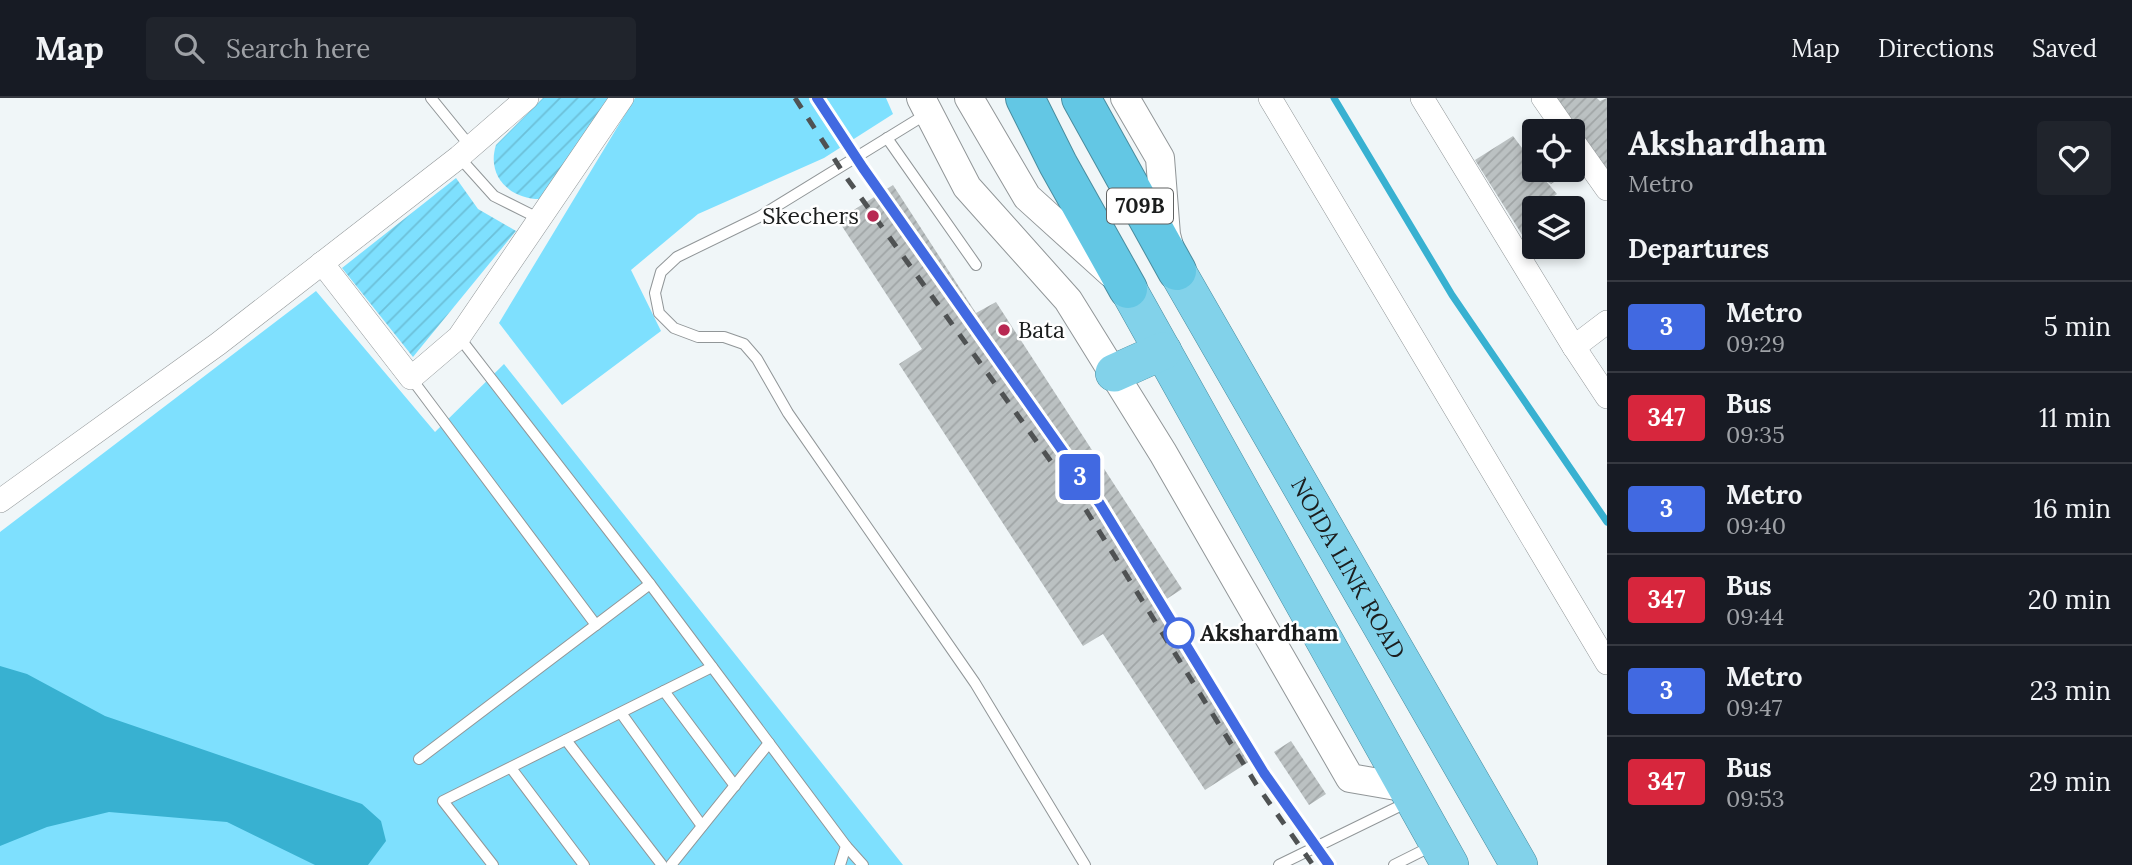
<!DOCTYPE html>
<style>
body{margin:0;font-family:Lora,serif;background:#20242c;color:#f1f3f6;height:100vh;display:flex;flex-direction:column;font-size:26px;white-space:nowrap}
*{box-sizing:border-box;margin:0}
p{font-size:23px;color:#9ea1a6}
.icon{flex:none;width:38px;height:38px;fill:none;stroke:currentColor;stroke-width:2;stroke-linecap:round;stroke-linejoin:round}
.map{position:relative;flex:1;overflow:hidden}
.sheet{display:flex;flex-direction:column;background:#171b24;width:525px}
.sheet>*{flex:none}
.badge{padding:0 14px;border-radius:5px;font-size:24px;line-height:46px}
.controls{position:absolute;left:1522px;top:21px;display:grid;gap:14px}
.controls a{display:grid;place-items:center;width:63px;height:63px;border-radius:7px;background:#171b24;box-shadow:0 4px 10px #0003;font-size:35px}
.map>.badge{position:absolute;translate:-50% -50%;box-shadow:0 0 0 4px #fff}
h2{padding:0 21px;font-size:26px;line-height:63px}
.round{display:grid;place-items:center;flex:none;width:74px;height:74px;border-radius:7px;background:#20242c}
.summary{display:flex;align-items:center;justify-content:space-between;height:119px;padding:0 21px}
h1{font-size:33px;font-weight:800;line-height:52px}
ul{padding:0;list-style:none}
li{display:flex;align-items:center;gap:21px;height:91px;padding:0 21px;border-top:2px solid #363941}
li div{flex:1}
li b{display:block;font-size:26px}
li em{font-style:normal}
li .badge{min-width:77px;font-weight:700;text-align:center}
header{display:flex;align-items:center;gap:42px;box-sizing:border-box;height:98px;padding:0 35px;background:#171b24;border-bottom:2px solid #363941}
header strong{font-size:33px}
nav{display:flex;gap:38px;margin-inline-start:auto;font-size:24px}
.search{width:490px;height:63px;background:#20242c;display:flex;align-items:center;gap:18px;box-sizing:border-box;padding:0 24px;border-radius:7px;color:#9ea1a6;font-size:26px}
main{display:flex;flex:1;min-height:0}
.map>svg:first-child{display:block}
.park{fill:#7ee0fe}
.garden{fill:url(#garden-furrows)}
.water{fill:#38b1d1}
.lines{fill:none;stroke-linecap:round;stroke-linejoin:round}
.stream{stroke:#38b1d1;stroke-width:7}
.building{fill:url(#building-hatch)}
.service-casing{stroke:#919698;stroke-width:12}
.minor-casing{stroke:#919698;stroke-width:24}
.tertiary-casing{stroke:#919698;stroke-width:30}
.trunk-casing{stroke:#4a8c9e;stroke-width:38}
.motorway-casing{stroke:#4a8c9e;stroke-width:40}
.service{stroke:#fff;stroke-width:10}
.minor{stroke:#fff;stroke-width:23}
.tertiary{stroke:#fff;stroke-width:28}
.trunk{stroke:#82d2ea;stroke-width:37}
.motorway{stroke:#63c7e4;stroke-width:38}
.rail{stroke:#4f5253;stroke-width:5;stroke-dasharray:12 12;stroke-linecap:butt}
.line-casing{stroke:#fff;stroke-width:16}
.line{stroke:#4169e1;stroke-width:10}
.poi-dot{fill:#b82852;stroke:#fff;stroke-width:2.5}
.stop-dot{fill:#fff;stroke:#4169e1;stroke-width:3.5}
.labels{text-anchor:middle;stroke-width:5;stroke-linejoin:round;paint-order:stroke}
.shield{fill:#fff;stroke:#5f6161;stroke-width:2}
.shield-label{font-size:21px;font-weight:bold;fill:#1b1d1d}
.poi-label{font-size:23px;fill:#1b1d1d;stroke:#fff;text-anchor:end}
.street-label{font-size:23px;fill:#1b1d1d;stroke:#fff}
.stop-label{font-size:23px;font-weight:bold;fill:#1b1d1d;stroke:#fff;text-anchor:start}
</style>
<header>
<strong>Map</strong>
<div class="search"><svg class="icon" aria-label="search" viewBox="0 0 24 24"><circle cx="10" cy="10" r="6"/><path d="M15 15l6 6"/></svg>Search here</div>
<nav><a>Map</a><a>Directions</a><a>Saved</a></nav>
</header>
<main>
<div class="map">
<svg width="1607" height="767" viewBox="0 0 1607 767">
<defs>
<pattern id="garden-furrows" width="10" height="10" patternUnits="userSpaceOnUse" patternTransform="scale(1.75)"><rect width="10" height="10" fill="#7ee0fe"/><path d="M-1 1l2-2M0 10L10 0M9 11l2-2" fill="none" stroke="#6cc0d9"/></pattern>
<pattern id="building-hatch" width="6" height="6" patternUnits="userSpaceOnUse" patternTransform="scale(1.75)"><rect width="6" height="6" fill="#bbc1c2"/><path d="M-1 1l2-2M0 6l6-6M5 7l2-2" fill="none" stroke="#a0a5a6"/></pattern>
</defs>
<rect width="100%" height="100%" fill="#f0f6f8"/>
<g class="park">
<polygon points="635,0 886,0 893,16 824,60 698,116 631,172 661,233 562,307 499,225"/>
<polygon points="316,193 435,334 504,266 903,767 0,767 0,434"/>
</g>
<g class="garden">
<path d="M 543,0 L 610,0 L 540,101 C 510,101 486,78 496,47 Z"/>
<polygon points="456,80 478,111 516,133 413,259 342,170"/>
</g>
<polygon class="water" points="0,568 27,576 105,618 362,706 381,723 386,743 368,767 315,767 227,724 109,714 47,729 0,748"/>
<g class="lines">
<polyline class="stream" points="1334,0 1452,197 1607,424"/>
</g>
<g class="building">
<polygon points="1550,0 1597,0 1600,3 1607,0 1607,77"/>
<polygon points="1513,38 1535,67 1535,72 1538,72 1545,82 1540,72 1572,72 1551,86 1545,82 1557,96 1547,103 1552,110 1535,110 1535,136 1526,143 1475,62"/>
<polygon points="893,87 976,215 996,204 1182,491 1162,504 1261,656 1205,692 1103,536 1083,548 899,266 922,251 838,122"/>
<polygon points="1291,643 1326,696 1309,707 1274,654"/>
</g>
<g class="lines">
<g class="service-casing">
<g id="service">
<polyline points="431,0 470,48"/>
<polyline points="928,15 759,119 677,159 661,174 655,195 659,215 674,230 698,239 724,239 744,246 757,261 788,315 975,585 1085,767"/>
<polyline points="887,40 976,167"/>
<polyline points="459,59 494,98 540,121"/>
<polyline points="459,239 650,486 846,748 840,767"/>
<polyline points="411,280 596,527"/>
<polyline points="664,593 735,688"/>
<polyline points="621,615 702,728"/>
<polyline points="566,642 662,767"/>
<polyline points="419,661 650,486"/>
<polyline points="511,670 584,767"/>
<polyline points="846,748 863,767"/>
<polyline points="493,767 443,703 712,569"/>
<polyline points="671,767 769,645"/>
<polyline points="1279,767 1408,704"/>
<polyline points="1394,767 1432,748"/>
</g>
</g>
<g class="minor-casing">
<g id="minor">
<polyline points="1270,0 1607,565"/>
<polyline points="1422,0 1574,249 1607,299"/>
<polyline points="1543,0 1566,33"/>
<polyline points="1573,43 1607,91"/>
<polyline points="322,165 411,280 459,239 622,0"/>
<polyline points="1574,249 1607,224"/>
<polyline points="0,403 218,246 459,59 527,0"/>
</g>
</g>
<g class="tertiary-casing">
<g id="tertiary">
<polyline points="921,0 967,89 1068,202 1163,355 1350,680 1408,690"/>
<polyline points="969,0 1027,99 1111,175"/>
<polyline points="1125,0 1160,60 1166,137 1169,148"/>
</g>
</g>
<g class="trunk-casing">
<g id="trunk">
<path id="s1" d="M 1177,173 L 1519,767"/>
<polyline points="1128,191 1450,767"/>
<polyline points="1114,275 1163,253"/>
</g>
</g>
<g class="motorway-casing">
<g id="motorway">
<polyline points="1025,0 1058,66 1128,191"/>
<polyline points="1081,0 1177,173"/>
</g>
</g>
<use href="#service" class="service"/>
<use href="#minor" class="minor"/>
<use href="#tertiary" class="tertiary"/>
<use href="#trunk" class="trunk"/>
<use href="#motorway" class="motorway"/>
<g class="rail">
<polyline points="795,0 846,79 1086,412 1256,686 1313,767"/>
<polyline points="817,0 863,70 1100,406 1264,675 1329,767"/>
</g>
</g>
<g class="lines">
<g class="line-casing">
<polyline id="line" points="817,0 863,70 1100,406 1264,675 1329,767"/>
</g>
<use href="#line" class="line"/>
</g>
<g class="poi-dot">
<circle cx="873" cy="118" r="7"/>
<circle cx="1004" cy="232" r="7"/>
</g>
<circle class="stop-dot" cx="1179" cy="535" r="14"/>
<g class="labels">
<rect class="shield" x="1107" y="90.5" width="66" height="35" rx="5"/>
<g class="shield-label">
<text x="1140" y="115">709B</text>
</g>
<g class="poi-label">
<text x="859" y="126">Skechers</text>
<text x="1018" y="240" text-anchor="start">Bata</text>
</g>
<g class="street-label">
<text dy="8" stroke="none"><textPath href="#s1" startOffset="343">NOIDA LINK ROAD</textPath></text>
</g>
<g class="stop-label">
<text x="1200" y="543">Akshardham</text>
</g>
</g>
</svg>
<div class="controls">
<a><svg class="icon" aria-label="locate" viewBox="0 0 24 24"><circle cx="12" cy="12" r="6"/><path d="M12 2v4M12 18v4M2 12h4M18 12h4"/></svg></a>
<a><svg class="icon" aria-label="layers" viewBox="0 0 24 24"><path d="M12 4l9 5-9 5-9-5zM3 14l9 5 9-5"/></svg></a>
</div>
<b class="badge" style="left:1080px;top:379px;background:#4169e1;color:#fff">3</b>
</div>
<section class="sheet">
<div class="summary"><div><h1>Akshardham</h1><p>Metro</p></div><a class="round"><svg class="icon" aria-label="heart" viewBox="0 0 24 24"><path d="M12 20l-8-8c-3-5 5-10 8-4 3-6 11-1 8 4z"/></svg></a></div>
<h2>Departures</h2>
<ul>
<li><span class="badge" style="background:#4169e1;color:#fff">3</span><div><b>Metro</b><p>09:29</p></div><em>5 min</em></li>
<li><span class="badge" style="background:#d7263d;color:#fff">347</span><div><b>Bus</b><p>09:35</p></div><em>11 min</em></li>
<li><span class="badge" style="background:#4169e1;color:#fff">3</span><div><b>Metro</b><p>09:40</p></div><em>16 min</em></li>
<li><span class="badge" style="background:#d7263d;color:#fff">347</span><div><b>Bus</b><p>09:44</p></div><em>20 min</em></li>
<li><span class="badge" style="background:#4169e1;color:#fff">3</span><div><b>Metro</b><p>09:47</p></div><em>23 min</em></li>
<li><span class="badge" style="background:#d7263d;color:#fff">347</span><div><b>Bus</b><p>09:53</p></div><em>29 min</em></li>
</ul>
</section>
</main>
